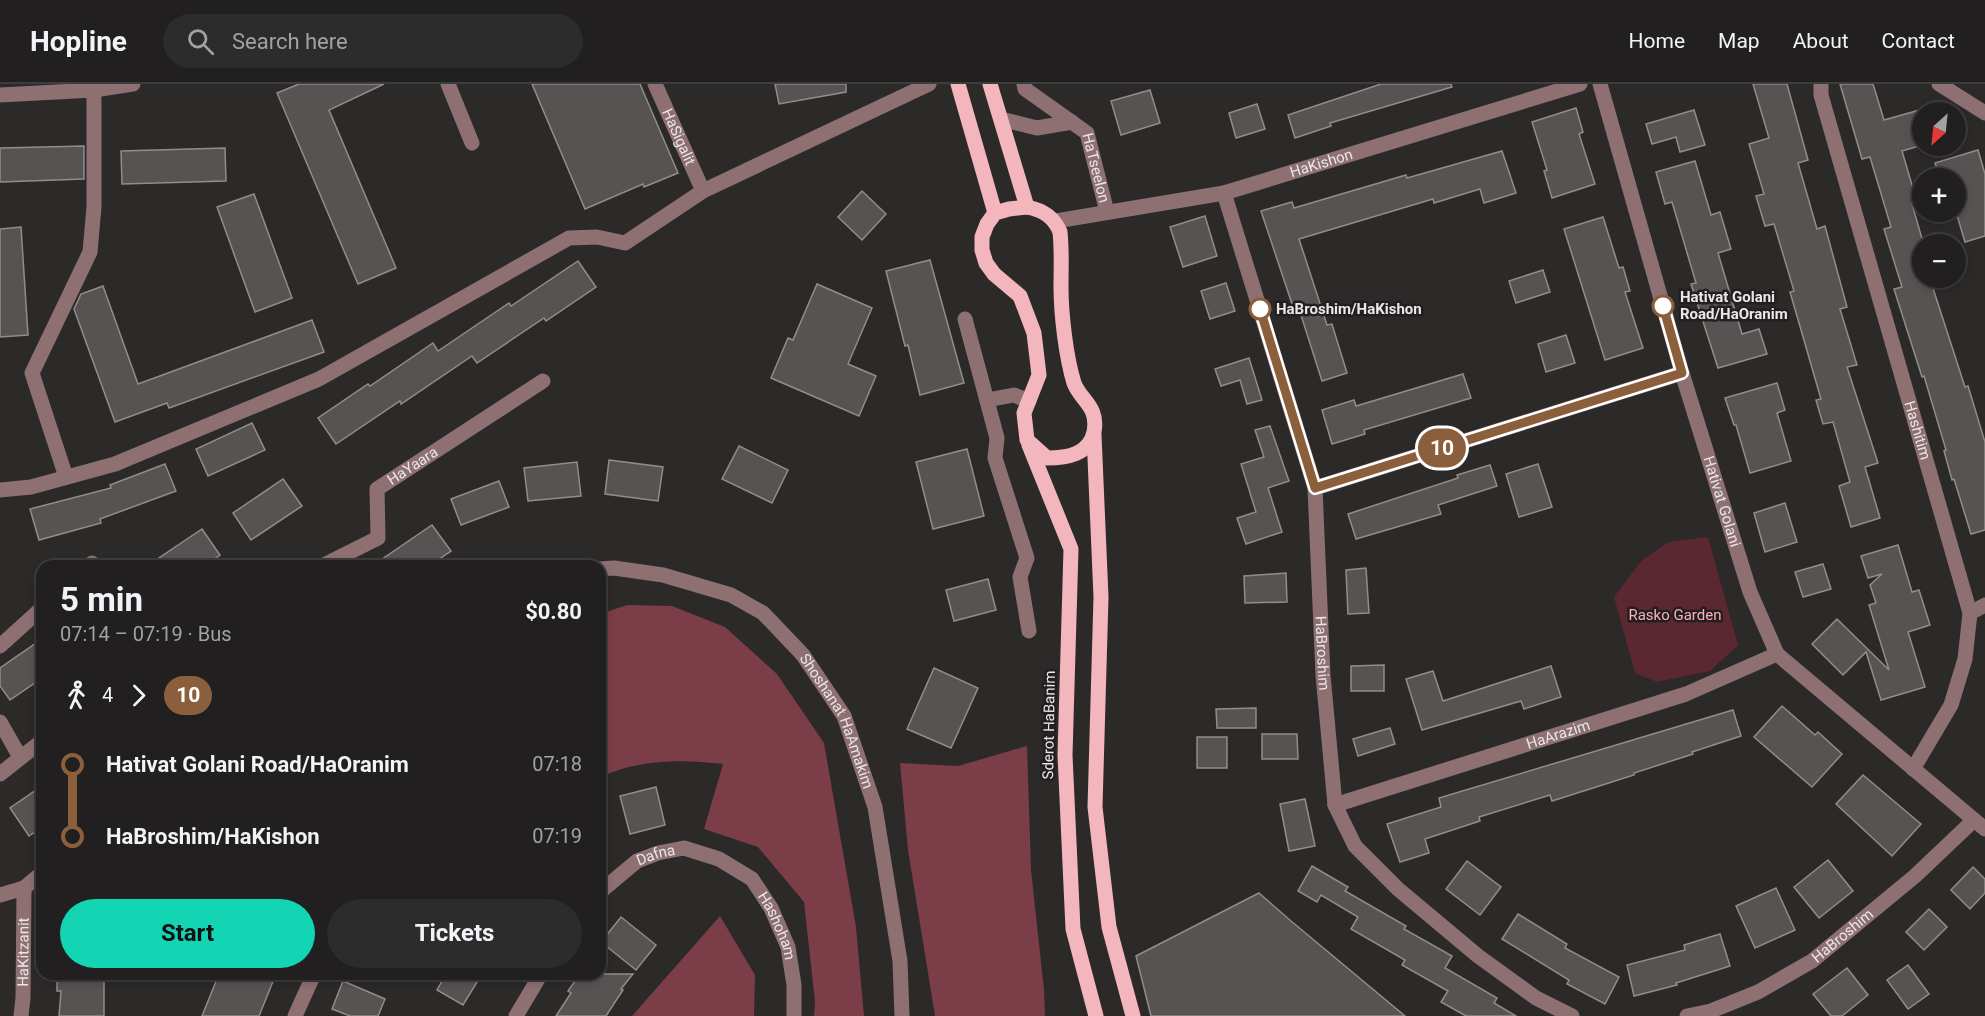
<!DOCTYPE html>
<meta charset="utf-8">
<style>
body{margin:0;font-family:Roboto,sans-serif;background:#2d2c2c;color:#f1f3f6;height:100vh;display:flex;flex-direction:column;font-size:22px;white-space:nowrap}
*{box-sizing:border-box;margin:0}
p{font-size:20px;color:#a2a2a4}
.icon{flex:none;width:33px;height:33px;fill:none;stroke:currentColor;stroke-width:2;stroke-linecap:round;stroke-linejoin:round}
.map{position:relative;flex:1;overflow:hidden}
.panel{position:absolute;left:36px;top:476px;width:570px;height:420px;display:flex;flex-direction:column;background:#211f1f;border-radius:18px;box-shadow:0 3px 9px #0003,0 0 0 2px #3e3d3d}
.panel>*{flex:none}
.badge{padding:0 12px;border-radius:20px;font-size:21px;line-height:39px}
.needle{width:39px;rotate:207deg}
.tools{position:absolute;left:1912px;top:18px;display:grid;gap:12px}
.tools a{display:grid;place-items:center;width:54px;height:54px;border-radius:50%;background:#211f1f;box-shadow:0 3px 9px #0003,0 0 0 2px #3e3d3d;font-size:30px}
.map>.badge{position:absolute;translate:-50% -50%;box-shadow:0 0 0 3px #fff}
.legs{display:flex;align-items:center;gap:9px;height:66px;padding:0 24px;font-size:20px}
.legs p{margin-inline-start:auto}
.headline{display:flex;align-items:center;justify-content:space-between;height:102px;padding:0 24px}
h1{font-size:33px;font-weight:700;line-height:45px}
.button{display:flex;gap:12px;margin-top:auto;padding:12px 24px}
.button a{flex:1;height:69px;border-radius:36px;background:#14d5b3;color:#111;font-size:24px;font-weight:700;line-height:69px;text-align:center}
.button a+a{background:#2d2c2c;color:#f1f3f6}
ul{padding:0 24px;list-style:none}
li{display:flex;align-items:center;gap:21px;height:72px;font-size:22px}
li i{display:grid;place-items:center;width:9px;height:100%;margin:0 8px;background:currentColor}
li i::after{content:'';width:15px;height:15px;margin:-8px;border:4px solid;border-radius:50%;background:#211f1f}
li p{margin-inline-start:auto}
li:first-child i{background:linear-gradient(#0000 50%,currentColor 0)}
li:last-child i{background:linear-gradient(currentColor 50%,#0000 0)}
header{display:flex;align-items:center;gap:36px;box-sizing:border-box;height:84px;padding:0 30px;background:#211f1f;border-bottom:2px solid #3e3d3d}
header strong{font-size:28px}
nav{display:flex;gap:33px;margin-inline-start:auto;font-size:21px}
.search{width:420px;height:54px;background:#2d2c2c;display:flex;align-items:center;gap:15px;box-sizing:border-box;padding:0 21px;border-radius:33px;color:#a2a2a4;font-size:22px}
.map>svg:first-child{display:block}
.green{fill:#5b2730}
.forest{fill:#7b3d47}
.building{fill:#575353;stroke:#918d8d;stroke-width:1.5}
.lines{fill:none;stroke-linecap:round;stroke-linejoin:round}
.minor{stroke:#8e7073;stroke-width:15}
.major{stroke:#f4b6bd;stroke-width:15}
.line-1-casing{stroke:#fff;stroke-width:14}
.line-1{stroke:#8b5e3c;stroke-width:9}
.stop-1-dot{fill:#fff;stroke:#8b5e3c;stroke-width:3}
.labels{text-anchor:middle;stroke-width:5;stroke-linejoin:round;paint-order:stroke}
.street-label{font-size:15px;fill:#e9e7e7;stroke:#221f20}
.stop-label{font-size:15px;font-weight:bold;fill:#e9e7e7;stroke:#221f20;text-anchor:start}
.park-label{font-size:15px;fill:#fdaeb8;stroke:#221f20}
</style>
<header>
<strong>Hopline</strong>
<div class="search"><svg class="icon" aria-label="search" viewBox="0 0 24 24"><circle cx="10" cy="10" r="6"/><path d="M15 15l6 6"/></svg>Search here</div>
<nav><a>Home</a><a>Map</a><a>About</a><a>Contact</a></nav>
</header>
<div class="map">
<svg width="1985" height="932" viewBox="0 0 1985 932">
<rect width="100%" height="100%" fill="#2c2929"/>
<polygon class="green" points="1708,453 1738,561 1710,587 1657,598 1635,589 1614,513 1642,476 1669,458"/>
<g class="forest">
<path d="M 627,521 L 672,522 L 725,543 L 777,590 L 824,659 L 856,843 L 864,932 L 814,932 L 815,918 L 804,818 L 758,763 L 704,745 L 723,680 C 679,675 642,675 600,693 L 600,530 Z"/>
<polygon points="1027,662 1031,786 1044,906 1045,932 935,932 908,766 900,679 958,682"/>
<polygon points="720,832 755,891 754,932 632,932"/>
</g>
<g class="building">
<polygon points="299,0 384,0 329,26 396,184 358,200 277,9"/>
<polygon points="532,0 640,0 678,89 644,103 643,100 585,125"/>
<polygon points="775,0 846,0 846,8 779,20"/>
<polygon points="1381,0 1451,0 1452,3 1330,39 1331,42 1295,54 1288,31"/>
<polygon points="1753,0 1787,0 1808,76 1798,79 1817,145 1825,142 1847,223 1840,225 1857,281 1847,283 1878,379 1865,383 1880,434 1851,443 1839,402 1850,398 1833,338 1823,340 1816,316 1821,315 1790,208 1794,207 1774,140 1765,142 1756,112 1764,110 1749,60 1769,54"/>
<polygon points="1840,0 1873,0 1884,36 1923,25 1923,61 1902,67 1917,118 1912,120 1923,158 1923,197 1930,195 1965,303 1968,302 1985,358 1985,446 1971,450 1954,395 1952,396 1944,367 1946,366 1924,292 1922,293 1894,205 1902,203 1884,145 1891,143 1870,73 1862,75"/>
<polygon points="1150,6 1160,39 1121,51 1111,17"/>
<polygon points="1257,20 1265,45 1236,54 1229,29"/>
<polygon points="1576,24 1583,48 1579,50 1595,100 1552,114 1544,87 1547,86 1532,38"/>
<polygon points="1694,26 1705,61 1680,68 1676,53 1652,60 1646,40"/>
<polygon points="84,62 84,95 0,98 0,64"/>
<polygon points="225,64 226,97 122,100 121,67"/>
<polygon points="1978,66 1985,90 1985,152 1965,158 1956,128 1956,94 1940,94 1935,79"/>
<polygon points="1502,67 1516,109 1484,119 1480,105 1434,119 1433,115 1299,155 1327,241 1332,240 1347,289 1322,297 1300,228 1295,229 1261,127 1292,118 1294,124 1406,91 1407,94"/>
<polygon points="1695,77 1711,131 1720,128 1731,165 1718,169 1742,250 1759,245 1767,270 1718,284 1691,200 1696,199 1672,118 1665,120 1656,88"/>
<polygon points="862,107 886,130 862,156 838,133"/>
<polygon points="254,110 292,214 255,228 217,123"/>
<polygon points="1205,132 1217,172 1183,183 1170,143"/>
<polygon points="1603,133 1619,184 1623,183 1630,207 1625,208 1643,264 1605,276 1564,145"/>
<polygon points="21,143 28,251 0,253 0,145"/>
<polygon points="930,176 964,299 920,311 908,261 905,262 886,187"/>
<polygon points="578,177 596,203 546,237 544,234 477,279 472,272 401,320 400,317 336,360 318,334 368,300 370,302 433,259 438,267 509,219 511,222"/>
<polygon points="1543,186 1550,208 1516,219 1509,197"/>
<polygon points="1226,199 1235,227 1210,235 1201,207"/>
<polygon points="817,200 872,224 848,280 876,292 859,332 771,294 788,254 793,256"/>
<polygon points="103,202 138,300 312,236 324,268 169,324 167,319 115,338 74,225 81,210"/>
<polygon points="1566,251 1575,279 1546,288 1538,260"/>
<polygon points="1249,274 1262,316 1247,320 1240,296 1221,302 1215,285"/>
<polygon points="1463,290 1471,314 1364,346 1365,350 1332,360 1322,326 1354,316 1356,322"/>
<polygon points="1777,299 1785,326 1777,329 1791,377 1750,389 1736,341 1734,341 1725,314"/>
<polygon points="252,339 265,366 208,392 196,365"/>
<polygon points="1270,342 1289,397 1268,404 1282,448 1246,460 1237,434 1256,428 1241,380 1264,373 1255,346"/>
<polygon points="739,362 788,386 772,419 722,395"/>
<polygon points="967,365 984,432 933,445 916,378"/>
<polygon points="609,376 663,383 658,417 605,410"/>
<polygon points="577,378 581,412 528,417 524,384"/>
<polygon points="165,380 176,407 100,435 101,439 39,456 30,425 111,404 110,401"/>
<polygon points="1538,380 1552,423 1519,433 1506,390"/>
<polygon points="1490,381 1497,402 1438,421 1441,430 1356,455 1348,430 1458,394 1457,391"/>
<polygon points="283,395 302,422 251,456 233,429"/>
<polygon points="499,397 509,423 461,441 451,415"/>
<polygon points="1785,419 1797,458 1765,468 1754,429"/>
<polygon points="432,441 451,467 429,482 372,482"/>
<polygon points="202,445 220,471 205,482 147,482"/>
<polygon points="1898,461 1912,508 1919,506 1930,541 1908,548 1925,603 1881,616 1866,568 1843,591 1812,560 1837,535 1889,586 1869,521 1876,519 1870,501 1882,490 1868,494 1861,472"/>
<polygon points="1823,480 1831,505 1803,513 1795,488"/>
<polygon points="1366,484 1369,529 1348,530 1346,486"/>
<polygon points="1286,489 1287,518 1245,519 1244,492"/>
<polygon points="988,495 996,526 954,537 946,506"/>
<polygon points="42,555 42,594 10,616 0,602 0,584"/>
<polygon points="1384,581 1384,607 1351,607 1351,582"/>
<polygon points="1551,582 1561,613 1524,625 1521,617 1422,646 1406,595 1433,587 1443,617"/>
<polygon points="934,584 978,604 951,664 907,645"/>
<polygon points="1782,622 1815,651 1818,648 1842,670 1812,703 1754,653"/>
<polygon points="1256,624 1256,644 1217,644 1216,625"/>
<polygon points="1733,626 1741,652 1692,668 1693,670 1634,689 1634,691 1552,717 1550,711 1479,733 1480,737 1425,755 1429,769 1400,778 1387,740 1441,723 1439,714"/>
<polygon points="1390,644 1395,660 1358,672 1353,655"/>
<polygon points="1262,650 1297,650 1298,675 1262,675"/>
<rect x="1197" y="653" width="30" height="31"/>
<polygon points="1863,691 1921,740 1892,772 1836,720"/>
<polygon points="42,702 42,743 29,752 10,724"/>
<polygon points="656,703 665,741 630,750 620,712"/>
<polygon points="1305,715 1315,762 1289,767 1280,720"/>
<polygon points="1828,776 1853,807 1819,834 1794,803"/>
<polygon points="1467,777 1501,803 1480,831 1446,805"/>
<polygon points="1312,782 1348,803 1345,807 1406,842 1404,845 1452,872 1445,884 1497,914 1494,919 1516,932 1466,932 1441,918 1448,907 1402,881 1405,876 1351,845 1358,833 1321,811 1317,818 1298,807"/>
<polygon points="1973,783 1985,795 1985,809 1970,825 1951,806"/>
<polygon points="1776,804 1795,846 1755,864 1736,822"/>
<polygon points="1259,809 1291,837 1405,932 1151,932 1136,872"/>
<polygon points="1929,825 1947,843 1924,866 1906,848"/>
<polygon points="1518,830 1567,860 1565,864 1619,893 1605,920 1567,900 1569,896 1502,855"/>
<polygon points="621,833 656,861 636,886 601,858"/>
<polygon points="1720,850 1730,882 1676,899 1677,901 1634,912 1627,881 1685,866 1684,861"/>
<polygon points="1908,881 1929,910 1908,925 1887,896"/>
<polygon points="1847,884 1868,911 1842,932 1831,932 1813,910"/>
<polygon points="57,890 104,890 104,932 59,932 61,907 57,907"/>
<polygon points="219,890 276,890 259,932 202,932"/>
<polygon points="446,890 482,890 463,921 437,906"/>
<polygon points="580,890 633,890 621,905 623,906 606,932 556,932 571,909 568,907"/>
<polygon points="343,897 385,915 378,932 350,932 332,925"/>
</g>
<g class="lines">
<g class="minor">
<polyline points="448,0 472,59"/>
<path id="s1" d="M 655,0 L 703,107"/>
<path id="s2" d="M 1024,0 L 1025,5 L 1087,49 L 1107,128"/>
<path id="s3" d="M 1600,0 L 1682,289 L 1750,508 L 1777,570 L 1985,745"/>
<path id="s4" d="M 1821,0 L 1821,11 L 1970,529 L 1965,575 L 1951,621 L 1913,685"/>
<polyline points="1939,0 1985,29"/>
<polyline points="0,11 94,6 133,0"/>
<polyline points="1001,35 1037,44 1072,38"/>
<path id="s5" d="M 1224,109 L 1315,404 L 1323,591 L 1335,721 L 1355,762 L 1398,805 L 1478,872 L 1536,914 L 1572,932"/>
<path id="s6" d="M 1056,137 L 1224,109 L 1580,0"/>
<polyline points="965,235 997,354 995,374 1027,474 1020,493 1029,547"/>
<polyline points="987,316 1014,311 1029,317"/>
<polyline points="66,393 32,289 90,168 94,123 94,6"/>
<polyline points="1315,404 1682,289"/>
<polyline points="0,406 31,403 115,380 319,295 569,154 597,153 625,159 703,107 929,0"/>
<polyline points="89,482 92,479"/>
<path id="s7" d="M 322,482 L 378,454 L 377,405 L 543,297"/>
<path id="s8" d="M 600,485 L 614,484 L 663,491 L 731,511 L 763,529 L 803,571 L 844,632 L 875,723 L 900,877 L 902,932"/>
<polyline points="1970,529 1985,521"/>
<polyline points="0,562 42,524"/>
<polyline points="0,638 20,673"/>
<polyline points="0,690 42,657"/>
<path id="s9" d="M 1335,721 L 1686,610 L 1777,570"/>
<path id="s10" d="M 600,808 L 637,777 L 658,769 L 684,764 L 719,775 L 752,795 L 771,824 L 788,863 L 794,901 L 794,932"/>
<polyline points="0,811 24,804 42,789"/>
<path id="s11" d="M 21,932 L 23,914 L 24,804"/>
<polyline points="295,932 314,890"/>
<polyline points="516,932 541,890"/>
<path id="s12" d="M 1687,932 L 1711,927 L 1758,908 L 1812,877 L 1915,792 L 1974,736"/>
</g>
<g class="major">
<polyline points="958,0 995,129"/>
<polyline points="990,0 1027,123"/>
<path d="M 1027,123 C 1043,126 1054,133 1060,148 C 1062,167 1061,184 1061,203 C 1061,230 1066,273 1074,299 C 1080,316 1099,322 1094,348 C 1089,371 1066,374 1047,374 L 1027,356 L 1024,329 L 1039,291 L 1034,249 L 1020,212 L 994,190 L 986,179 L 982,166 L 982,153 L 987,140 L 995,129 L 1009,125 Z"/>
<polyline points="1094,351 1101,513 1095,723 1109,843 1133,932"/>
<polyline points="1029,361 1071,465 1065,671 1073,845 1096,932"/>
</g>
</g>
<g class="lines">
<g class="line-1-casing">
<polyline id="line-1" points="1260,225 1315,404 1682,289 1663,222"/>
</g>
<use href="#line-1" class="line-1"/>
</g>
<g class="stop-1-dot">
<circle cx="1663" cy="222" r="10"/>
<circle cx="1260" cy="225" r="10"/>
</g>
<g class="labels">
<g class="street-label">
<text dy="5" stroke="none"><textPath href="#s1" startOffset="58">HaSigalit</textPath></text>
<text dy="5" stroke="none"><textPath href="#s6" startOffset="272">HaKishon</textPath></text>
<text dy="5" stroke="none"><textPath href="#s2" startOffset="117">HaTseelon</textPath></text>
<text dy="5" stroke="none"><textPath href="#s4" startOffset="360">Hashitim</textPath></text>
<text dy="5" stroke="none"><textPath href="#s7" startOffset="154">HaYaara</textPath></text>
<text dy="5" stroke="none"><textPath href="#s3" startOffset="435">Hativat Golani</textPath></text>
<text dy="5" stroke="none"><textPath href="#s5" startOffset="474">HaBroshim</textPath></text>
<text dy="5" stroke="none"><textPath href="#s8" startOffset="304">Shoshanat HaAmakim</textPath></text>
<text transform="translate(1049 641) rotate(-89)" y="5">Sderot HaBanim</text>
<text dy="5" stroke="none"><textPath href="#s9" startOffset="234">HaArazim</textPath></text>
<text dy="5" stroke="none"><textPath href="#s10" startOffset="68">Dafna</textPath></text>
<text dy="5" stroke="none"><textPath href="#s10" startOffset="226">Hashoham</textPath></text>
<text dy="5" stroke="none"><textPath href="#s12" startOffset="177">HaBroshim</textPath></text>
<text dy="5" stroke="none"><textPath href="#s11" startOffset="64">HaKitzanit</textPath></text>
</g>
<g class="stop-label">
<text x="1680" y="218">Hativat Golani<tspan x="1680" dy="17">Road/HaOranim</tspan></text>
<text x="1276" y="230">HaBroshim/HaKishon</text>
</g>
<g class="park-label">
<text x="1675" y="536">Rasko Garden</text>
</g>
</g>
</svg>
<div class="tools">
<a><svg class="needle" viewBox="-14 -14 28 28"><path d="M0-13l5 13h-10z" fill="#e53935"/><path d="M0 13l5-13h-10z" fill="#a2a2a4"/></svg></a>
<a>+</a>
<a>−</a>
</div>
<b class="badge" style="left:1442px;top:364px;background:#8b5e3c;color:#fff">10</b>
<section class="panel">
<div class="headline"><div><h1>5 min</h1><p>07:14 – 07:19 · Bus</p></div><b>$0.80</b></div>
<div class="legs"><svg class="icon" aria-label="walk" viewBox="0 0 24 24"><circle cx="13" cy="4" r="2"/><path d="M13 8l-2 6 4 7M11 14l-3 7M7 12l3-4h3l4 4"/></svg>4<svg class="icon" aria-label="forward" viewBox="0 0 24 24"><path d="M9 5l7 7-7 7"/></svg><b class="badge" style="background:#8b5e3c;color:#fff">10</b></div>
<ul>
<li><i style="color:#8b5e3c"></i><b>Hativat Golani Road/HaOranim</b><p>07:18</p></li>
<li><i style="color:#8b5e3c"></i><b>HaBroshim/HaKishon</b><p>07:19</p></li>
</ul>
<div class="button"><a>Start</a><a>Tickets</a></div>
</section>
</div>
